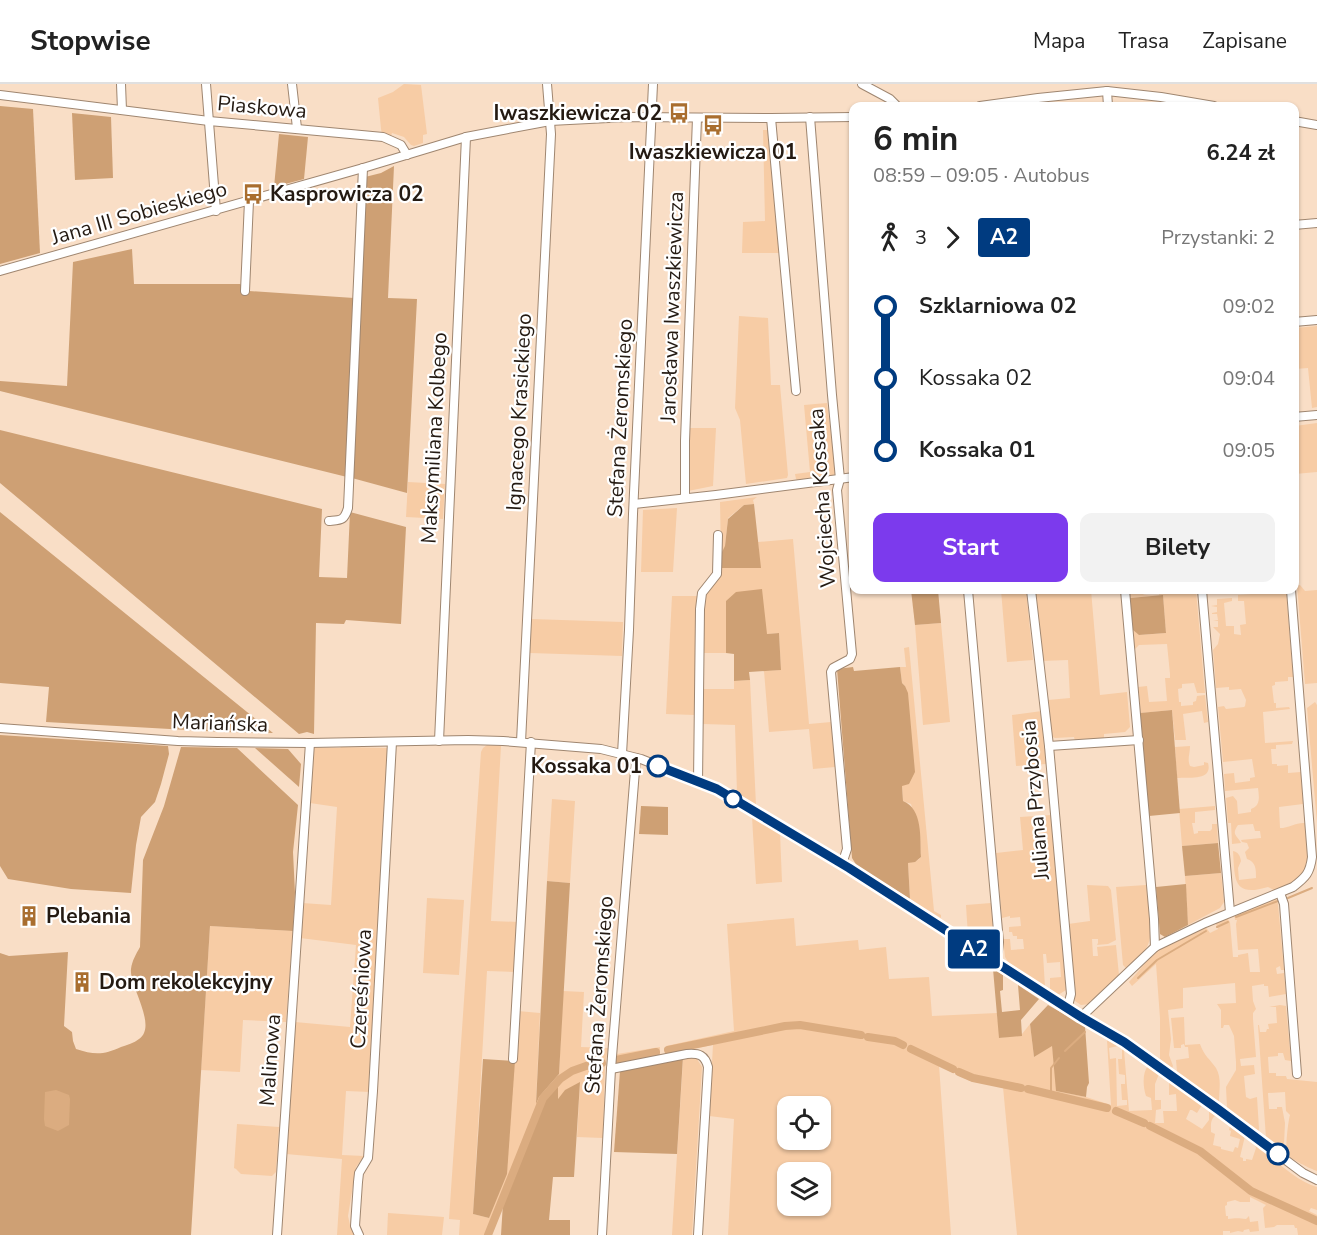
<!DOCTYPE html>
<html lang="pl">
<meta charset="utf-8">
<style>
body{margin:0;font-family:"Nunito Sans",sans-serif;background:#f2f2f2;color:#222;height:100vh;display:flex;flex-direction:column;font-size:22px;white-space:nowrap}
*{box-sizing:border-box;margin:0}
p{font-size:20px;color:#767676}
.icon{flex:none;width:33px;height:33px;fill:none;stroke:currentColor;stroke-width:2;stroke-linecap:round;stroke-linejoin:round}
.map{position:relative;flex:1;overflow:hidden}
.panel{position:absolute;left:849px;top:18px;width:450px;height:492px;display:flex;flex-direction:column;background:#fff;border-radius:12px;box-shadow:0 2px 4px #0004}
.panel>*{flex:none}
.badge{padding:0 12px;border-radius:4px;font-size:21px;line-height:39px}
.buttons{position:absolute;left:777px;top:1012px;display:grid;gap:12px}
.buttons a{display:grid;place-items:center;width:54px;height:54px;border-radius:12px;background:#fff;box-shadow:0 2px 4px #0004;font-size:30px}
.map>.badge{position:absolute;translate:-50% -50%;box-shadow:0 0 0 3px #fff}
.legs{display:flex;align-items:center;gap:9px;height:66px;padding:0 24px;font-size:20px}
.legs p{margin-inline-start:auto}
.summary{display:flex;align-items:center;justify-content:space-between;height:102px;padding:0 24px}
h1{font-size:33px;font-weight:700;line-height:45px}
.primary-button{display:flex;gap:12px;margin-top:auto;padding:12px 24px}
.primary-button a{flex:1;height:69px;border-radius:12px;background:#7c3aed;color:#fff;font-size:24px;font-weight:700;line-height:69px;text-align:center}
.primary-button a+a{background:#f2f2f2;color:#222}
ul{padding:0 24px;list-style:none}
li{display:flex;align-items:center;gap:21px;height:72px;font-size:22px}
li i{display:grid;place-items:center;width:9px;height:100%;margin:0 8px;background:currentColor}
li i::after{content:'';width:15px;height:15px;margin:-8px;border:4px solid;border-radius:50%;background:#fff}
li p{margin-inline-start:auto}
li:first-child i{background:linear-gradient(#0000 50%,currentColor 0)}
li:last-child i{background:linear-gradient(currentColor 50%,#0000 0)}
header{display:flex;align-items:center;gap:36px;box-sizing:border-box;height:84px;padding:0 30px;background:#fff;border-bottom:2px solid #e0e0e0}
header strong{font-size:28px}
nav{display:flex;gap:33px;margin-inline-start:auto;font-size:21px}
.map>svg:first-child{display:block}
.green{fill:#f7cca5;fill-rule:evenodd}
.forest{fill:#cea074}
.water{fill:#dbac80}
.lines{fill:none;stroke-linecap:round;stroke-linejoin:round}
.stream{stroke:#dbac80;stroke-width:2}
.canal{stroke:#dbac80;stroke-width:8}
.minor-casing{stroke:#9f8670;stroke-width:10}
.minor{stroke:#fff;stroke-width:8}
.line-1-casing{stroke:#fff;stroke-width:14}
.line-1{stroke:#003b80;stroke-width:9}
.stop-1-dot{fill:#fff;stroke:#003b80;stroke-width:3}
.labels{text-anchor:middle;stroke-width:4.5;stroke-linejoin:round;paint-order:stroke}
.street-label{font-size:21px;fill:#241a12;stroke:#fff}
.poi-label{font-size:21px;font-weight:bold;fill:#241a12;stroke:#fff;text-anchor:start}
.stop-label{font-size:21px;font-weight:bold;fill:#241a12;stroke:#fff;text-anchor:end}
</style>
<header>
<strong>Stopwise</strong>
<nav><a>Mapa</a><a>Trasa</a><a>Zapisane</a></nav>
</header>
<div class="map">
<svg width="1317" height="1151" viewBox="0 0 1317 1151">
<rect width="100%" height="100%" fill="#f9dec6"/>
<g class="green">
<polygon points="404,0 421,1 427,50 423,51 423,59 414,62 411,61 404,53 392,49 391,52 382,50 381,45 378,14 393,8"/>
<polygon points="763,46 768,46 770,49 779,169 742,169 743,138 765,137"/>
<polygon points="739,232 768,234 771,301 780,301 788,391 787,394 746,400 740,336 735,324"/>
<polygon points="1317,242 1317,323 1312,324 1308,284 1295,285 1295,244"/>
<polygon points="827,319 836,389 833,391 799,397 796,395 795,390 810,388 804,321"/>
<polygon points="1317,339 1317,388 1295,390 1295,342"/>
<polygon points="688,344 716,344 713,402 688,407"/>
<polygon points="408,398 445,400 443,435 406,433"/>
<polygon points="757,413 753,416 754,420 744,421 728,434 725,463 721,470 720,418"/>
<polygon points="677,424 673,488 641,488 643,426"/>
<polygon points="793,455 809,640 831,638 835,683 813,685 809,645 769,648 764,587 781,586 779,549 767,550 726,517 726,569 704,569 704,517 705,513 722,484 760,484 758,458"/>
<polygon points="1297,501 1300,501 1305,507 1317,506 1317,599 1305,600"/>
<polygon points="1001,506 1026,506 1033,576 1007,578"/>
<polygon points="1034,506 1091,506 1100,611 1127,608 1130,643 1125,648 1104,650 1104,654 1075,657 1074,653 1055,654 1051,652 1048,616 1070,614 1068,576 1041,577"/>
<path d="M 1129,506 L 1138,506 C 1142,513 1151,511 1159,511 L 1159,506 L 1196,506 L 1205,609 L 1197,609 L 1194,599 L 1182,600 L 1182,604 L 1178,605 L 1179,618 L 1181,618 L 1181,622 L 1193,621 L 1193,618 L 1196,617 L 1197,612 L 1205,611 L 1208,638 L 1204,639 L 1202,627 L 1183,630 L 1186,656 L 1175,656 L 1172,626 L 1140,629 L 1138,603 L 1147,602 L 1149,618 L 1167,617 L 1165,594 L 1170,594 L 1170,590 L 1167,560 L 1139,561 L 1134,566 L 1133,546 L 1140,551 L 1166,549 L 1163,511 L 1130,514 Z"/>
<path d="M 1252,506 L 1286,506 L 1293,593 L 1288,593 L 1288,597 L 1275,598 L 1275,601 L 1272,602 L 1274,619 L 1276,619 L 1276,624 L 1289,623 L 1290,625 L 1263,628 L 1265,659 L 1293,657 L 1292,660 L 1276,661 L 1276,665 L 1271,665 L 1272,680 L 1277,680 L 1277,682 L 1288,681 L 1288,689 L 1301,688 L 1303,720 L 1279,723 L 1280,744 C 1289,744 1297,738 1305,739 L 1309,771 L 1308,778 L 1304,787 L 1291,801 L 1276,807 L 1268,803 C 1232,814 1235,794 1233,767 C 1238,768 1240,771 1241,777 L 1238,784 L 1239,796 L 1256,794 C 1256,785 1256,778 1247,775 L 1245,768 L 1249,764 L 1247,759 L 1242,758 L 1241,756 L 1261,754 L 1260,747 L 1255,747 L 1253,740 L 1238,741 C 1231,751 1237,751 1241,759 L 1232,760 L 1231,739 L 1228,739 L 1226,714 L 1233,712 L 1237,717 L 1238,730 L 1251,728 L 1251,725 C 1261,722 1259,712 1258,704 L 1225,707 L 1224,690 L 1234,689 L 1235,699 L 1250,697 L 1250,694 L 1255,693 L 1252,675 L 1223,678 L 1218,623 L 1224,622 L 1226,625 L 1244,623 L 1245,622 L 1246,616 L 1241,605 L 1229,606 L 1229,603 L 1216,604 L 1213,566 L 1218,560 L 1220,550 L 1213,543 L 1218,543 L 1218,537 L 1213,536 L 1218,536 L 1217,530 L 1212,530 L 1212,529 L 1217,528 L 1217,523 L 1211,522 L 1217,521 L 1217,515 L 1232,514 L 1232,517 L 1224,519 L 1226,542 L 1234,542 L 1234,550 L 1241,551 L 1240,541 L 1246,540 L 1244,517 L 1238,517 L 1238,511 L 1252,510 Z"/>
<polygon points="672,512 697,512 695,631 666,630"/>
<polygon points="531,535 623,538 622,572 530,569"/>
<polygon points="941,539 950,638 923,641 915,541"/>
<polygon points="909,563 934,827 941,831 941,834 910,815 908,779 918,776 921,773 920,750 911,720 903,717 902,702 905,602 902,599 900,583 906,583 904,564"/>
<polygon points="750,596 756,721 737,709 735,641 703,640 703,605 734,605 734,597"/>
<polygon points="1315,618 1317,621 1317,739 1307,624"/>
<polygon points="1042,627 1046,680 1016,682 1012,631"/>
<polygon points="487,661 501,662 491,837 519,838 515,888 487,887 473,1130 489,1134 518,927 540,929 536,1018 539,1013 559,990 563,907 584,908 581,963 608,964 605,981 603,1054 577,1053 580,999 558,1015 557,1001 544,1016 490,1151 459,1151 460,1136 449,1135 481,668 483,664"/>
<path d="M 1190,662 C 1190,670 1187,675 1190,682 L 1194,683 L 1204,681 L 1204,678 L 1208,679 C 1213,697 1189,693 1177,694 L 1175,663 Z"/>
<polygon points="341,663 387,664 389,667 370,1008 346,1007 342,1071 364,1072 356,1083 348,1132 350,1141 354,1151 337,1151 342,1075 286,1070 295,938 350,943 356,861 300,854 302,819 331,821 337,723 310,719 314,664 340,664"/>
<polygon points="552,715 575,717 570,799 547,797"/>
<polygon points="1215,722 1215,726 1195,728 1195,739 1192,739 1194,750 1198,749 1198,747 1210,747 1212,745 1212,740 1217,740 1218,759 1182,762 1179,725"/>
<polygon points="1051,731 1066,906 1058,911 1050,906 1050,894 1061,893 1060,878 1047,879 1046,870 1043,870 1045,903 1010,881 1005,873 1003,855 1010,855 1011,866 1024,865 1023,855 1017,855 1017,852 1013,852 1012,848 1009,848 1009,843 1021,842 1020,833 1010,834 1010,832 1002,834 996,769 1023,766 1020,733"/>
<polygon points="752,733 780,749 782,798 756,800"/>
<polygon points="1221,789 1224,818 1220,824 1188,841 1185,792"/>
<polygon points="1087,801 1108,802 1111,806 1116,856 1108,860 1097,861 1098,859 1098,855 1092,855 1093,872 1098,872 1097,863 1116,861 1119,891 1097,913 1090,917 1090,920 1081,921 1075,917 1068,840 1090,837"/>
<path d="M 1146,801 C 1151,816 1155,848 1147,863 C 1143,871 1133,878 1126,884 L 1123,881 L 1116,803 Z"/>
<polygon points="427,814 464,816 459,891 423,889"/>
<path d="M 1276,814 L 1278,820 L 1284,886 L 1281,886 L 1280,882 L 1276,884 L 1277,890 L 1284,889 L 1286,910 L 1269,913 L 1268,902 L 1264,902 L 1264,900 L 1252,902 L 1253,917 L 1256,925 L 1253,929 L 1253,935 L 1256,973 L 1240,975 L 1241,982 L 1254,981 L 1255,990 L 1244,992 L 1246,1013 L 1250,1015 L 1257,1013 L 1259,1045 L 1258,1048 L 1227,1024 L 1226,1003 L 1236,986 L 1236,978 L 1234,952 L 1229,941 L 1224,941 L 1223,944 L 1221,944 L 1221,926 L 1217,920 L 1236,919 L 1235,899 L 1183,904 L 1183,924 L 1168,926 L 1171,955 L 1169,971 L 1173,982 L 1172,984 L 1160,975 L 1160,934 L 1156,880 L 1132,902 L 1129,898 C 1139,887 1147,875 1159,866 C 1172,856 1190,849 1205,842 L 1210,849 L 1218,845 L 1215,838 L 1226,833 L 1230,838 L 1233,873 L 1238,873 L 1238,871 L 1248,869 L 1250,888 L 1260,888 L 1258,865 L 1238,866 L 1236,840 L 1237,836 L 1235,836 L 1234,829 L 1239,826 Z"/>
<polygon points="991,819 994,859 986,864 968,852 966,821"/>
<path d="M 794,834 L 796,862 L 858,856 L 859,866 L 886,863 L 889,895 L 929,893 L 932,932 L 997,929 L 1000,954 L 1022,950 L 1030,940 L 1034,973 L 1052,961 L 1057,1007 L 1086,1013 L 1111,1021 L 1107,956 L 1118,962 L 1109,964 L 1110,975 L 1116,974 L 1117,1022 L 1127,1021 L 1127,1016 L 1122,1016 L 1121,1000 L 1125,1000 L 1125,991 L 1119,990 L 1118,975 L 1122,975 L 1122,965 L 1124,966 L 1129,1027 L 1152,1026 L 1151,1014 L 1146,1012 C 1143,1003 1142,989 1148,982 L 1159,990 L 1155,1000 L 1155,1016 L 1161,1016 L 1161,1025 L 1156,1026 L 1155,1039 L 1164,1039 L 1163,1027 L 1177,1027 L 1176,1010 L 1169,1011 L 1169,997 L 1202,1021 L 1197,1029 L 1192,1026 L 1190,1026 L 1186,1035 L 1202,1045 L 1209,1036 L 1209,1027 L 1215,1032 C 1210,1036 1211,1042 1211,1048 L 1215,1050 L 1213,1061 L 1221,1063 L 1221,1065 L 1233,1068 L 1235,1063 L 1238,1064 L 1240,1055 L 1230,1052 L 1231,1047 L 1229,1046 L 1230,1042 L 1245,1052 L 1240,1073 L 1243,1074 L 1243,1077 L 1246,1077 L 1246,1075 L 1252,1076 L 1256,1064 L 1255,1061 L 1257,1061 L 1259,1065 C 1278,1077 1295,1097 1317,1103 L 1317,1126 L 1311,1124 L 1309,1127 L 1317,1131 L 1317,1151 L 1298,1151 L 1297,1144 L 1295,1144 L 1294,1141 L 1277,1141 L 1274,1143 L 1265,1144 L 1263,1124 L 1266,1121 L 1250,1113 L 1250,1118 L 1240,1118 L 1235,1116 L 1227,1118 L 1227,1121 L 1225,1122 L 1226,1132 L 1228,1132 L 1228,1135 C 1235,1134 1239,1134 1246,1135 L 1249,1132 L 1250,1138 L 1258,1137 L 1259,1147 L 1250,1148 L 1249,1145 L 1244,1146 L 1243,1148 L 1238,1147 L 1230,1149 L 1230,1147 L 1223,1147 L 1223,1151 L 1017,1151 L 1003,1003 L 970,997 L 939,981 L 951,1151 L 728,1151 L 734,1035 L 709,1032 L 713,961 L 668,970 L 666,962 L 734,947 L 727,840 ZM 788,1023 L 820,1023 L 820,1056 L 788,1056 ZM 788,1089 L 820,1089 L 820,1122 L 788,1122 Z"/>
<polygon points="210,842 293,847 286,938 243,936 240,988 201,986"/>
<path d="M 1280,921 L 1286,922 L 1291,977 L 1285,976 L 1283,969 L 1278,969 L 1278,972 L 1268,973 L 1269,989 L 1276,989 L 1276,992 L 1286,992 L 1287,995 L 1317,998 L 1317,1087 C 1311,1085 1290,1075 1287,1070 C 1285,1066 1288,1037 1290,1031 L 1286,1027 L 1285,1008 L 1268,1009 L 1269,1025 L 1277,1025 L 1277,1023 L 1282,1023 L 1285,1039 L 1284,1060 L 1282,1062 L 1277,1062 L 1266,1054 L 1258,941 L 1259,941 L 1260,948 L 1266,948 L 1267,945 L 1269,945 L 1268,940 L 1277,939 L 1276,923 L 1269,923 Z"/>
<path d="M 1184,933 L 1185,961 L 1200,960 C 1204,972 1210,975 1216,984 C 1222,994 1219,1007 1219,1018 L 1177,988 L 1176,976 L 1189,974 L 1188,963 L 1185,963 L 1184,960 L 1181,961 L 1181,964 L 1174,964 L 1171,934 Z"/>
<polygon points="660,963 660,971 658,972 619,980 616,974 617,970"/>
<polygon points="691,974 697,975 702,983 692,1151 672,1151 683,976"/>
<polygon points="237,1040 279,1043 276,1088 272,1092 241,1090 236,1085 234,1084"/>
<polygon points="388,1129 444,1133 442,1151 387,1151"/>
</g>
<g class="forest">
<polygon points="0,22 33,25 40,169 0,180"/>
<polygon points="72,29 111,33 113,94 75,96"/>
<polygon points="279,50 308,53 304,95 274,103"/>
<polygon points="394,82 388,214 417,215 407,409 352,394 365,93 381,89"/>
<polygon points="132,165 134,200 240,200 249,207 354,214 347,393 0,307 0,297 67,302 73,178"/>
<polygon points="0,346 322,425 319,493 347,494 350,428 406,443 401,540 346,536 344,540 316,539 314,650 307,648 299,650 0,399"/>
<polygon points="754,420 761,484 722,484 721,470 725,462 728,435 744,421"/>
<polygon points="0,428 273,649 223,648 46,638 49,603 0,599"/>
<polygon points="762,505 767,550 779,549 781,586 749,588 750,596 734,597 734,570 726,569 726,517 736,508"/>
<polygon points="911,506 938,506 941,539 915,541"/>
<polygon points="1163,511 1166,549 1139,551 1133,546 1130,514"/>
<path d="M 853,583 L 854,587 L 900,583 L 902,599 L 905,602 L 908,609 L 915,688 L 909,700 L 902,702 L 903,717 C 923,725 920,754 921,773 L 915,778 L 908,779 L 910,815 L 857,782 L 852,774 L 837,585 Z"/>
<polygon points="1172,626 1180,729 1149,732 1140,629"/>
<polygon points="0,651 168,662 169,670 161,700 155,718 141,733 136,761 131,809 71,805 8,795 0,782"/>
<path d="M 181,663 L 237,664 L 298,721 L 293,768 L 295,809 L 293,847 L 210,842 L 191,1151 L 0,1151 L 0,869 L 9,872 L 68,868 L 64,942 L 72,948 L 73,957 L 76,965 C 94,971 104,971 121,963 C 127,961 134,959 139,955 C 158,942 129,902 131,885 C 132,877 136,870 140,863 L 143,776 L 164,722 Z"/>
<polygon points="255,664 288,665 301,680 299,703"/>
<polygon points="641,722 668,723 668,751 639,750"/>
<polygon points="1218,759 1221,789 1185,792 1182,762"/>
<polygon points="547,797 570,799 559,990 539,1013 536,1020"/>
<polygon points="1186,800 1188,841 1165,853 1160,850 1156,803"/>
<polygon points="993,885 1003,891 1003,906 1000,907 1002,928 1020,926 1018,901 1039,915 1021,936 1022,952 999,954"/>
<polygon points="1048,921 1085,942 1089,999 1087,1003 1086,1013 1056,1007 1052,962 1034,973 1030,940"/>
<polygon points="683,973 677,1070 614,1068 620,987"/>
<polygon points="483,975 515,977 507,1090 489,1134 473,1130"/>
<polygon points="580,998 574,1093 553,1093 549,1136 570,1136 570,1151 501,1151 503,1119 545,1016 558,1000 558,1015 565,1006"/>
</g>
<polygon class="water" points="56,1006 69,1011 70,1015 69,1041 58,1047 45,1042 44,1035 45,1008"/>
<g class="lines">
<g class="stream">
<polyline points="1288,814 1312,804"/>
<polyline points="1236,833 1278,817"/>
<polyline points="1217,843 1228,838"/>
<polyline points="1138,894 1157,876 1206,847"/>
<polyline points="1065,967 1085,948"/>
<polyline points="1051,1010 1051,984 1059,974"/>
</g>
<g class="canal">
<polyline points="868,953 895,957 903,961"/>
<polyline points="911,965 953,985"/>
<polyline points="668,966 785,942 800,941 861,951"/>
<polyline points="616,976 656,968"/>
<polyline points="959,988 973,994 1021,1004"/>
<polyline points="1028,1005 1107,1024"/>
<polyline points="1116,1027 1144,1039"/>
<polyline points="1150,1042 1200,1067 1251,1107 1317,1137"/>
<polyline points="488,1151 543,1014 560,995 572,987 586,982 602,979"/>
</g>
<g class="minor-casing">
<g id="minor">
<polyline points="121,0 122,26"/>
<polyline points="206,0 216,127"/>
<polyline points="292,0 297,44"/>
<polyline points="862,0 890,15 897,22"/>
<polyline points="1107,7 1108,22"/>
<polyline points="0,11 209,37 383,53 401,61 407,71"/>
<polyline points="980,22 1038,14 1107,7 1161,13 1214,22"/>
<polyline points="810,33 832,311 840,395 837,406 852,570 850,575 833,584 831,588 847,765 842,780"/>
<polyline points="771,34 796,307"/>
<polyline points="1294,37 1317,41"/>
<polyline points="1294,141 1317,139"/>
<polyline points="0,187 363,84 466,53 550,37 628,33 771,34 854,33"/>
<polyline points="245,207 249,117"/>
<polyline points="1294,238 1317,236"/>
<polyline points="1294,333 1317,331"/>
<polyline points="685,414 685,357 697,34"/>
<polyline points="634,420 716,411 854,393"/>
<path d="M 329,437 C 341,436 344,437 348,424 L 363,84"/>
<polyline points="968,506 999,858 998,867 993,877"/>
<polyline points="1031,506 1049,662 1071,910 1069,918 1066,923"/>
<polyline points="1125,506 1154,835 1155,863"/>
<polyline points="1202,506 1230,828"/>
<polyline points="0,644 178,657 217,658 310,659 468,656 503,657 601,665 641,675 717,705 849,784 1045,910 1124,958 1219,1026 1303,1089 1317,1096"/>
<polyline points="439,657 466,53"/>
<polyline points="521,658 551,50 547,0"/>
<polyline points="1049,662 1139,656"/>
<polyline points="622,670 629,546 633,430 653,0"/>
<polyline points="698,698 700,525 702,509 717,490 718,451"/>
<polyline points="1280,809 1284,820 1297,990"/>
<path d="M 1081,933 L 1155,863 L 1205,839 L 1293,803 C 1306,793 1310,789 1312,773 L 1291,506"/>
<polyline points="513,975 531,658"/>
<path d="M 611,985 L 687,970 C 699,969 705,971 708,983 L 698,1151"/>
<polyline points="277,1151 310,659"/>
<polyline points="359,1151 355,1142 358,1098 359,1089 368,1074 373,1007 392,658"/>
<polyline points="602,1151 611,985 636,674"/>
</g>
</g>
<use href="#minor" class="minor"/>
</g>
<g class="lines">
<g class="line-1-casing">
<polyline id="line-1" points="658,682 717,705 849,784 1081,933 1124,958 1219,1026 1278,1070"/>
</g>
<use href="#line-1" class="line-1"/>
</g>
<defs>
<g id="bus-bare" transform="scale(1.62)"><path d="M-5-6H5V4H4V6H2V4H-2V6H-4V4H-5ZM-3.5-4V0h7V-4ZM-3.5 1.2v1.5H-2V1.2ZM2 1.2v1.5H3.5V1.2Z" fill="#a96e2f" stroke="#fff" stroke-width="2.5" paint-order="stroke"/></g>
<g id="building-bare" transform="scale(1.62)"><path d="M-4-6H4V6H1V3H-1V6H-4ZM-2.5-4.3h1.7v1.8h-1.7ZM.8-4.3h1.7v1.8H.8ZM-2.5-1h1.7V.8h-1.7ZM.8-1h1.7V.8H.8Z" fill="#a96e2f" stroke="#fff" stroke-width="2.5" paint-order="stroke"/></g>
</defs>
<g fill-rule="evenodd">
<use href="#bus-bare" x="679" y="29"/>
<use href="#bus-bare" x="713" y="41"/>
<use href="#bus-bare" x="253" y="110"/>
<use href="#building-bare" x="29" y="832"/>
<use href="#building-bare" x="82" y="898"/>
</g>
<g class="stop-1-dot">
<circle cx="658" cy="682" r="10"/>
<circle cx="733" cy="715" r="8"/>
<circle cx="1278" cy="1070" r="10"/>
</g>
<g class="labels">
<g class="street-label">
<text transform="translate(262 23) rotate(5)" y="7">Piaskowa</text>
<text transform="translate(139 129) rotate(-16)" y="7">Jana III Sobieskiego</text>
<text transform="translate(672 223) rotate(-88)" y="7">Jarosława Iwaszkiewicza</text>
<text transform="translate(519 328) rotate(-87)" y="7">Ignacego Krasickiego</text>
<text transform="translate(620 334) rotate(-87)" y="7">Stefana Żeromskiego</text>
<text transform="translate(434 354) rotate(-87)" y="7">Maksymiliana Kolbego</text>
<text transform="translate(822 414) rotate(-94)" y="7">Wojciecha Kossaka</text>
<text transform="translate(220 639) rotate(2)" y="7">Mariańska</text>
<text transform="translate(1035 716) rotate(-95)" y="7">Juliana Przybosia</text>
<text transform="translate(361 905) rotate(-87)" y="7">Czereśniowa</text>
<text transform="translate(599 911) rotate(-86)" y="7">Stefana Żeromskiego</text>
<text transform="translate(270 976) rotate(-86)" y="7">Malinowa</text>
</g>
<g class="poi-label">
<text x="662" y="36" text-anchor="end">Iwaszkiewicza 02</text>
<text x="713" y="75" text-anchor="middle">Iwaszkiewicza 01</text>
<text x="270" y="117">Kasprowicza 02</text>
<text x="46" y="839">Plebania</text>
<text x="99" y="905">Dom rekolekcyjny</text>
</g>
<g class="stop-label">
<text x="642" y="689">Kossaka 01</text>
</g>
</g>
</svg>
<div class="buttons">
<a><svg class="icon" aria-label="locate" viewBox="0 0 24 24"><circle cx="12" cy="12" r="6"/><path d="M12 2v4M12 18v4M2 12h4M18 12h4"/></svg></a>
<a><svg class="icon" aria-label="layers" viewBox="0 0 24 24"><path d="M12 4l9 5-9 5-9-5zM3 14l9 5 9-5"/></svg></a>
</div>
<b class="badge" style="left:974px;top:865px;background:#003b80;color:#fff">A2</b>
<section class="panel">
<div class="summary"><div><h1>6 min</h1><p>08:59 – 09:05 · Autobus</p></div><b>6.24 zł</b></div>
<div class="legs"><svg class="icon" aria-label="walk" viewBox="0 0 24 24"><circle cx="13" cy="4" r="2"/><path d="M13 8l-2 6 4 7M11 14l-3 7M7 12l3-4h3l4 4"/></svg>3<svg class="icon" aria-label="forward" viewBox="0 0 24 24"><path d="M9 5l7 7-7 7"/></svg><b class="badge" style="background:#003b80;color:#fff">A2</b><p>Przystanki: 2</p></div>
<ul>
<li><i style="color:#003b80"></i><b>Szklarniowa 02</b><p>09:02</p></li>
<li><i style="color:#003b80"></i><span>Kossaka 02</span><p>09:04</p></li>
<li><i style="color:#003b80"></i><b>Kossaka 01</b><p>09:05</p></li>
</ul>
<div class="primary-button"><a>Start</a><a>Bilety</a></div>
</section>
</div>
